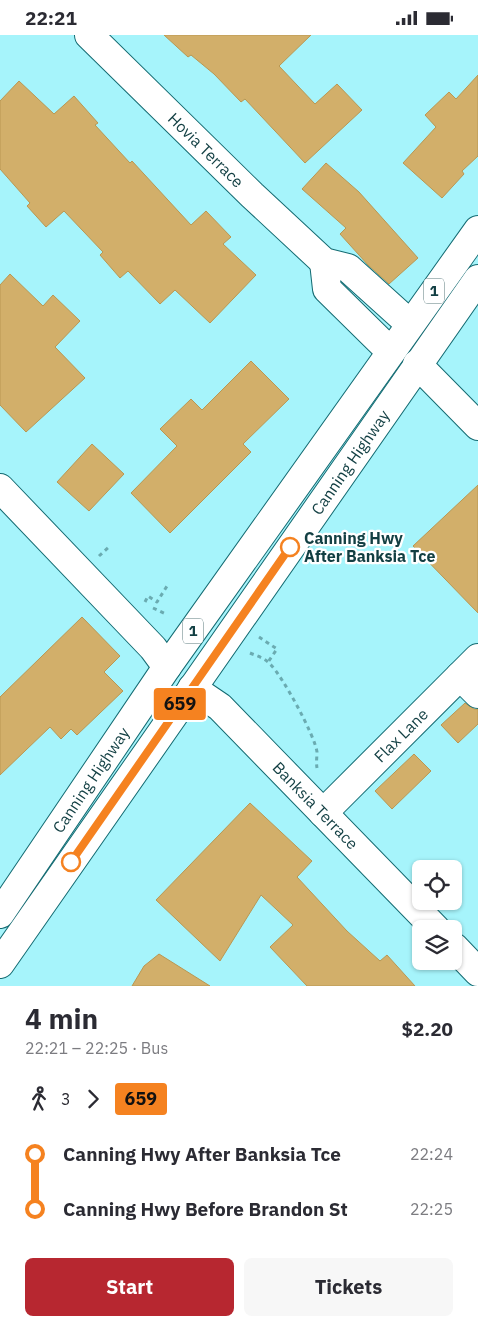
<!DOCTYPE html>
<meta charset="utf-8">
<style>
body{margin:0;font-family:"IBM Plex Sans",sans-serif;background:#f7f7f7;color:#2b2b33;height:100vh;display:flex;flex-direction:column;font-size:19px;white-space:nowrap}
*{box-sizing:border-box;margin:0}
p{font-size:16px;color:#7c7c81}
.icon{flex:none;width:28px;height:28px;fill:none;stroke:currentColor;stroke-width:2;stroke-linecap:round;stroke-linejoin:round}
.map{position:relative;height:951px;overflow:hidden}
.sheet{display:flex;flex-direction:column;background:#fff;flex:1}
.sheet>*{flex:none}
.badge{padding:0 10px;border-radius:4px;font-size:18px;line-height:32px}
.fabs{position:absolute;left:412px;top:825px;display:grid;gap:10px}
.fabs a{display:grid;place-items:center;width:50px;height:50px;border-radius:8px;background:#fff;box-shadow:0 1px 4px #0004;font-size:25px}
.map>.badge{position:absolute;translate:-50% -50%;box-shadow:0 0 0 2px #fff}
.legs{display:flex;align-items:center;gap:8px;height:55px;padding:0 25px;font-size:16px}
.legs p{margin-inline-start:auto}
.summary{display:flex;align-items:center;justify-content:space-between;height:85px;padding:0 25px}
h1{font-size:28px;font-weight:700;line-height:38px}
.action{display:flex;gap:10px;margin-top:auto;padding:10px 25px}
.action a{flex:1;height:58px;border-radius:8px;background:#b72730;color:#fff;font-size:20px;font-weight:700;line-height:58px;text-align:center}
.action a+a{background:#f7f7f7;color:#2b2b33}
ul{padding:0 25px;list-style:none}
li{display:flex;align-items:center;gap:18px;height:55px;font-size:19px}
li i{display:grid;place-items:center;width:8px;height:100%;margin:0 6px;background:currentColor}
li i::after{content:'';width:12px;height:12px;margin:-6px;border:4px solid;border-radius:50%;background:#fff}
li p{margin-inline-start:auto}
li:first-child i{background:linear-gradient(#0000 50%,currentColor 0)}
li:last-child i{background:linear-gradient(currentColor 50%,#0000 0)}
.status{display:flex;justify-content:space-between;align-items:center;height:35px;padding:0 25px;background:#fff;direction:ltr}
.status svg{height:14px;fill:currentColor}
.map>svg:first-child{display:block}
.building{fill:#d2af6a;stroke:#b99752}
.lines{fill:none;stroke-linecap:round;stroke-linejoin:round}
.minor-casing{stroke:#146b72;stroke-width:30}
.highway-casing{stroke:#146b72;stroke-width:30}
.path{stroke:#6aabb1;stroke-width:3;stroke-dasharray:4 4;stroke-linecap:butt}
.minor{stroke:#fff;stroke-width:28}
.highway{stroke:#fff;stroke-width:28}
.line-1-casing{stroke:#fff;stroke-width:11}
.line-1{stroke:#f58220;stroke-width:8}
.stop-1-dot{fill:#fff;stroke:#f58220;stroke-width:2.5}
.labels{text-anchor:middle;stroke-width:4.5;stroke-linejoin:round;paint-order:stroke}
.shield{fill:#fff;stroke:#59797b;stroke-width:1}
.shield-label{font-size:15px;font-weight:bold;fill:#123f43}
.street-label{font-size:16px;fill:#123f43;stroke:#fff}
.stop-label{font-size:16px;font-weight:bold;fill:#123f43;stroke:#fff;text-anchor:start}
</style>
<div class="status"><b>22:21</b><svg viewBox="0 0 49 12"><path d="M0 12V9h3v3zM5 12V6h3v6zM10 12V3h3v9zM15 12V0h3v12zM26 1h20v11H26zM47 4h2v5h-2z"/></svg></div>
<div class="map">
<svg width="478" height="951" viewBox="0 0 478 951">
<rect width="100%" height="100%" fill="#a6f4fb"/>
<g class="building">
<polygon points="164,0 311,0 279,31 315,69 337,49 362,75 305,128 245,64 241,67 214,39 191,20 188,22"/>
<polygon points="478,40 478,121 462,136 464,139 442,163 403,128 436,92 425,80 449,57 456,64"/>
<polygon points="19,46 54,79 74,61 98,88 95,90 130,128 132,126 191,190 206,176 231,202 223,209 256,240 210,288 175,255 160,269 128,236 120,243 100,220 103,217 64,176 46,192 27,171 30,168 0,134 0,66"/>
<polygon points="326,128 359,157 418,223 389,249 368,230 340,199 346,193 302,154"/>
<polygon points="10,239 43,271 53,260 80,286 55,312 85,343 26,397 0,370 0,250"/>
<polygon points="251,326 289,364 243,409 251,417 170,498 131,458 177,411 160,394 191,364 202,375"/>
<polygon points="92,409 124,439 89,476 57,447"/>
<polygon points="478,450 478,578 413,511"/>
<polygon points="82,582 120,621 104,637 123,656 77,700 71,694 61,704 50,692 0,740 0,662"/>
<polygon points="465,668 474,674 478,674 478,689 458,708 441,690"/>
<polygon points="414,719 431,736 392,774 375,756"/>
<polygon points="250,768 312,826 297,842 347,896 380,926 387,920 415,951 307,951 270,912 293,890 261,860 220,926 156,865"/>
<polygon points="159,919 210,951 132,951 144,931"/>
</g>
<g class="lines">
<g class="minor-casing">
<g id="minor">
<path id="s1" d="M 89,0 L 252,160 L 324,227 L 348,233 L 410,289"/>
<polyline points="324,227 327,254 391,317"/>
<polyline points="417,329 478,391"/>
<polyline points="0,453 153,613 167,632"/>
<polyline points="460,641 478,659"/>
<path id="s2" d="M 192,653 L 220,672 L 436,894"/>
<path id="s3" d="M 323,778 L 478,623"/>
<polyline points="454,912 478,937"/>
</g>
</g>
<g class="highway-casing">
<g id="highway">
<path id="s4" d="M 0,879 L 167,632 L 478,195"/>
<path id="s5" d="M 0,929 L 478,244"/>
</g>
</g>
<g class="path">
<polyline points="99,521 110,511"/>
<polyline points="145,567 148,561 157,567 167,551"/>
<polyline points="153,573 166,579"/>
<polyline points="259,602 277,614 268,627"/>
<path d="M 250,618 C 257,621 265,623 270,629 C 282,640 315,701 317,717 C 317,722 316,727 317,733"/>
</g>
<use href="#minor" class="minor"/>
<use href="#highway" class="highway"/>
</g>
<g class="lines">
<g class="line-1-casing">
<polyline id="line-1" points="71,827 290,512"/>
</g>
<use href="#line-1" class="line-1"/>
</g>
<g class="stop-1-dot">
<circle cx="290" cy="512" r="9"/>
<circle cx="71" cy="827" r="9"/>
</g>
<g class="labels">
<g class="shield">
<rect x="424" y="243.5" width="20" height="25" rx="4"/>
<rect x="183" y="583.5" width="20" height="25" rx="4"/>
</g>
<g class="shield-label">
<text x="434" y="261">1</text>
<text x="193" y="601">1</text>
</g>
<g class="street-label">
<text dy="6" stroke="none"><textPath href="#s1" startOffset="164">Hovia Terrace</textPath></text>
<text dy="6" stroke="none"><textPath href="#s5" startOffset="612">Canning Highway</textPath></text>
<text dy="6" stroke="none"><textPath href="#s3" startOffset="110">Flax Lane</textPath></text>
<text dy="6" stroke="none"><textPath href="#s4" startOffset="162">Canning Highway</textPath></text>
<text dy="6" stroke="none"><textPath href="#s2" startOffset="171">Banksia Terrace</textPath></text>
</g>
<g class="stop-label">
<text x="304" y="509">Canning Hwy<tspan x="304" dy="18">After Banksia Tce</tspan></text>
</g>
</g>
</svg>
<div class="fabs">
<a><svg class="icon" aria-label="locate" viewBox="0 0 24 24"><circle cx="12" cy="12" r="6"/><path d="M12 2v4M12 18v4M2 12h4M18 12h4"/></svg></a>
<a><svg class="icon" aria-label="layers" viewBox="0 0 24 24"><path d="M12 4l9 5-9 5-9-5zM3 14l9 5 9-5"/></svg></a>
</div>
<b class="badge" style="left:180px;top:669px;background:#f58220;color:#111">659</b>
</div>
<section class="sheet">
<div class="summary"><div><h1>4 min</h1><p>22:21 – 22:25 · Bus</p></div><b>$2.20</b></div>
<div class="legs"><svg class="icon" aria-label="walk" viewBox="0 0 24 24"><circle cx="13" cy="4" r="2"/><path d="M13 8l-2 6 4 7M11 14l-3 7M7 12l3-4h3l4 4"/></svg>3<svg class="icon" aria-label="forward" viewBox="0 0 24 24"><path d="M9 5l7 7-7 7"/></svg><b class="badge" style="background:#f58220;color:#111">659</b></div>
<ul>
<li><i style="color:#f58220"></i><b>Canning Hwy After Banksia Tce</b><p>22:24</p></li>
<li><i style="color:#f58220"></i><b>Canning Hwy Before Brandon St</b><p>22:25</p></li>
</ul>
<div class="action"><a>Start</a><a>Tickets</a></div>
</section>
